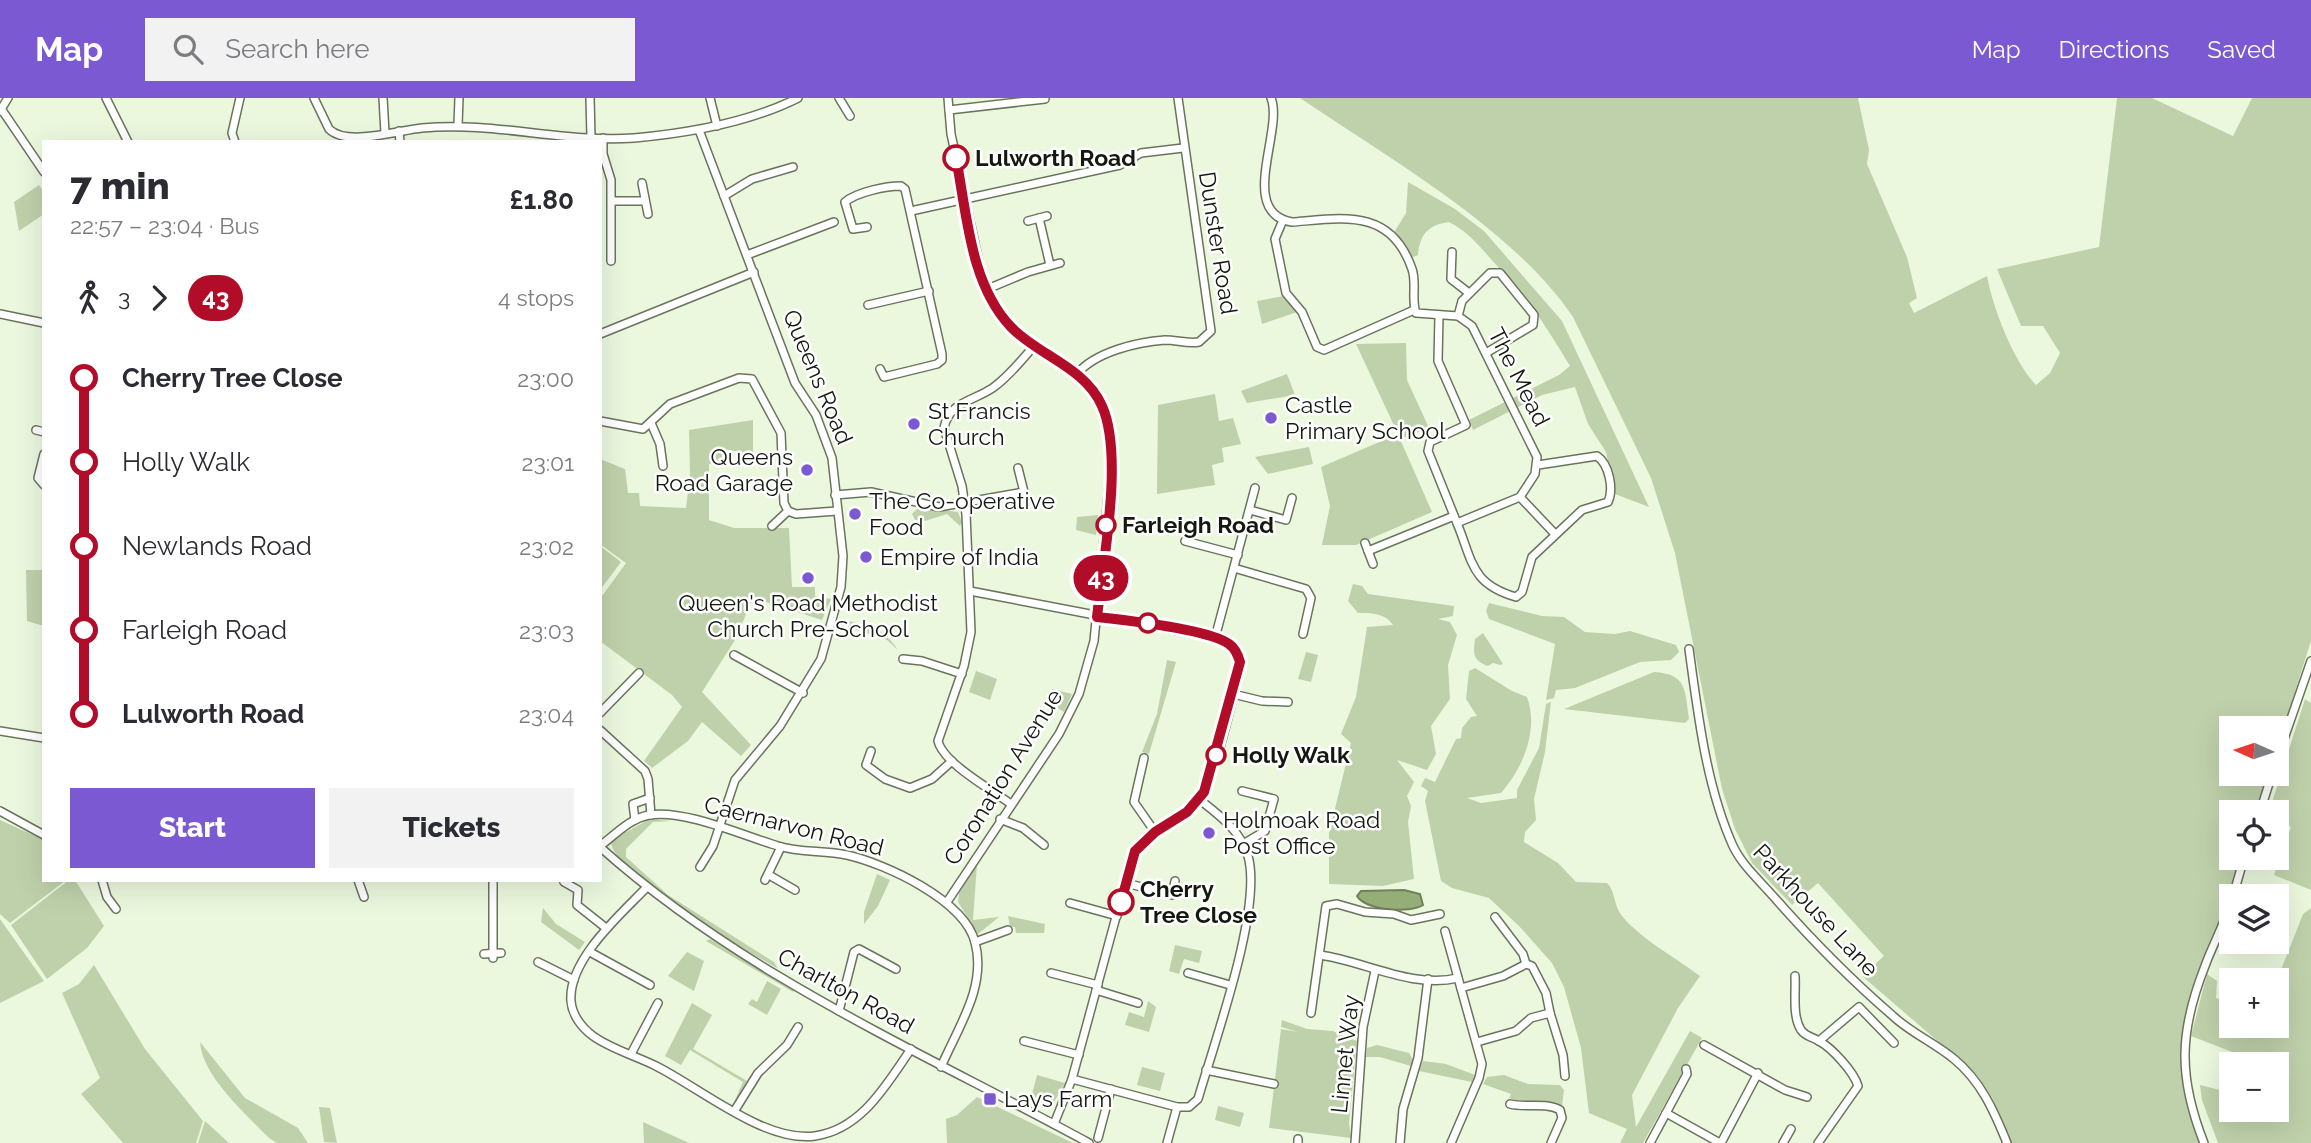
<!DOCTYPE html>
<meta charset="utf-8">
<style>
body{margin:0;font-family:Raleway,sans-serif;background:#f2f2f3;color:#2b2b33;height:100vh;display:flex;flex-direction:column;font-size:26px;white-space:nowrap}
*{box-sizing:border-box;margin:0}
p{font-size:23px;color:#7c7c81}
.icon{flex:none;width:38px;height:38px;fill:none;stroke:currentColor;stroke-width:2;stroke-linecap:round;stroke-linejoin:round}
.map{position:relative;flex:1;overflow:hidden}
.drawer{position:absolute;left:42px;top:42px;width:560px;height:742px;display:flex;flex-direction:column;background:#fff;border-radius:0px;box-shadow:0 7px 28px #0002}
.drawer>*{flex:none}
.badge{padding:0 14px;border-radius:23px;font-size:24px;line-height:46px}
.needle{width:46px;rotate:273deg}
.controls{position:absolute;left:2219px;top:618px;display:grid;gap:14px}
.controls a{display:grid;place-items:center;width:70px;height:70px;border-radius:0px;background:#fff;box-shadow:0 7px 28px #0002;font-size:35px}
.map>.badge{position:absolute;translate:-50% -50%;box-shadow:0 0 0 4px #fff}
.legs{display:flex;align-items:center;gap:10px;height:77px;padding:0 28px;font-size:23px}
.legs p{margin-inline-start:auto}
.summary{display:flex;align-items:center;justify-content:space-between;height:119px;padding:0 28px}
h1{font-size:38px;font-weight:800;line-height:52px}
.primary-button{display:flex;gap:14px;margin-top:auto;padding:14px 28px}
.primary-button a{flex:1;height:80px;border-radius:0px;background:#7a59d3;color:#fff;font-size:28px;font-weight:800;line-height:80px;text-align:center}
.primary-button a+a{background:#f2f2f3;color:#2b2b33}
ul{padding:0 28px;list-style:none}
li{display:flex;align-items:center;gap:24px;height:84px;font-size:26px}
li i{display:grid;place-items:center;width:10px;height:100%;margin:0 9px;background:currentColor}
li i::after{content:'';width:18px;height:18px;margin:-9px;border:5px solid;border-radius:50%;background:#fff}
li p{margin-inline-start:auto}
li:first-child i{background:linear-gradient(#0000 50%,currentColor 0)}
li:last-child i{background:linear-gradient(currentColor 50%,#0000 0)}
header{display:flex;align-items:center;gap:42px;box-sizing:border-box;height:98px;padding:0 35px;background:#7a59d3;color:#fff}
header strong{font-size:33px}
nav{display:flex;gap:38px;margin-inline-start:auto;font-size:24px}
.search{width:490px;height:63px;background:#f2f2f3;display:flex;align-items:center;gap:18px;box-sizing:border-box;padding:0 24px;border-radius:0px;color:#7c7c81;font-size:26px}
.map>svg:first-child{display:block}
.green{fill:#bfd1ab}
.water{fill:#95ae77;stroke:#6e8158;stroke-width:2}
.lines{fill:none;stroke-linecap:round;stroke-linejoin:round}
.minor-casing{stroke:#69745d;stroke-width:10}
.minor{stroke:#fff;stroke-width:7}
.line-1-casing{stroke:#fff;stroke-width:16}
.line-1{stroke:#b10d28;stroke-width:10}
.stop-1-dot{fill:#fff;stroke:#b10d28;stroke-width:3.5}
.poi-dot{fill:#7a59d3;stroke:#fff;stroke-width:2.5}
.labels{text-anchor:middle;stroke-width:5;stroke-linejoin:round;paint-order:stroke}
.stop-label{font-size:23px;font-weight:bold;fill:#141910;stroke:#fff;text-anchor:start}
.street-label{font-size:23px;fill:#141910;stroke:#fff}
.poi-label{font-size:23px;fill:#141910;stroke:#fff;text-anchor:start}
</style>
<header>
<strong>Map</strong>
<div class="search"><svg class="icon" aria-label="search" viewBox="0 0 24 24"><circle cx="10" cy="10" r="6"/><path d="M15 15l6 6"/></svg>Search here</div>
<nav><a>Map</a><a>Directions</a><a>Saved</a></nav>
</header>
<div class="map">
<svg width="2311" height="1045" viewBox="0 0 2311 1045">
<rect width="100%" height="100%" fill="#ebf8de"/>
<g class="green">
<path d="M 1300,0 L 1858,0 L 1869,52 L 1867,66 L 1907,159 L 1917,200 L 1909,205 L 1914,215 L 1987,178 C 1993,211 2014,264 2036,287 L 2050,275 L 2060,255 L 2043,228 L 2021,228 L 1997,171 L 2099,149 L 2117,0 L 2152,0 L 2233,38 L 2252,0 L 2311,0 L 2311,543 L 2277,650 L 2277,630 L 2231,630 L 2231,676 L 2268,676 L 2256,714 L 2231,714 L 2231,760 L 2241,760 L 2184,926 L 2184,993 L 2200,1045 L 2012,1045 L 1992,999 L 1977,977 L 1862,878 L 1884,858 L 1818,785 L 1792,807 L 1752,765 L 1735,731 L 1722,691 L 1675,455 L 1651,380 L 1573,219 C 1514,131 1388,60 1300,0 Z"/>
<path d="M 1408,84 L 1455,111 L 1484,133 L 1562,223 L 1649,409 L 1615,396 L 1606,354 L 1588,326 L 1575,289 L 1542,297 L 1473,332 L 1469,322 L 1559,277 L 1570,268 C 1549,233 1529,201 1500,171 C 1483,153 1472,136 1449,124 C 1428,127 1420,136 1418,157 L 1413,159 L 1395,133 L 1406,115 Z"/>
<polygon points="39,87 44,94 44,116 19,133 14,104"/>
<polygon points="1284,198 1297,214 1262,226 1257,203"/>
<polygon points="1406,245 1407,282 1429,330 1400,341 1432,414 1356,447 1322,447 1330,408 1321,369 1398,336 1356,246"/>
<polygon points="1287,276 1295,297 1247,305 1241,293"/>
<polygon points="1215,296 1219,323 1233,320 1241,346 1222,350 1224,364 1212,367 1215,387 1157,396 1158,307"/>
<polygon points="753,322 753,356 722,351 722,367 709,366 709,422 734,430 789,430 792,489 815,489 815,498 831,501 822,522 753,500 735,542 702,594 751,647 741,658 702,624 688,643 652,670 644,663 682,609 672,597 600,543 600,501 626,465 600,446 600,361 625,371 628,395 639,395 640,408 686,410 690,375 689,332"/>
<polygon points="1309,349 1313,366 1268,376 1255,359"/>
<polygon points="919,409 958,414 962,424 960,428 947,416 925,423 915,422 912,416"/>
<polygon points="1098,417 1096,437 1076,432 1077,419"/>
<polygon points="600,448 621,464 600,492"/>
<polygon points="26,472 44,472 44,528 27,523"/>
<path d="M 1353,486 L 1362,488 L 1368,496 L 1454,508 L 1453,518 L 1438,521 L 1450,524 L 1457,537 L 1448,567 L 1450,601 L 1431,628 L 1436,656 L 1427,672 L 1397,662 L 1414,684 L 1407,698 L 1411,708 L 1408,724 L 1414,781 L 1383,788 L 1329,786 L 1329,735 L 1351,645 L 1341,636 L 1356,599 L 1367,529 L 1393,527 C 1385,515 1372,515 1358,515 L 1348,503 Z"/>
<polygon points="1489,505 1542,518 1564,519 1585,534 1615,536 1630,533 1676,547 1679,554 1671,562 1640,564 1575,590 1556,592 1554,600 1546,602 1555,546 1489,521 1486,513"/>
<path d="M 840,521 C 868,528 881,527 898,552 L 887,542 L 839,526 Z"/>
<path d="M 1483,535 L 1503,566 L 1500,567 L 1493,565 L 1488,568 C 1473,562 1473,557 1475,541 Z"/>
<polygon points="1306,554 1318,557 1311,584 1298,581"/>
<polygon points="1167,562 1176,564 1149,656 1142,654 1157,616"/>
<path d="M 1475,570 L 1512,593 L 1527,599 C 1539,632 1523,670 1501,695 L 1467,700 L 1481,705 L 1517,700 L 1517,692 L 1539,650 L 1546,606 L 1551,604 L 1545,654 L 1534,701 L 1536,722 L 1525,734 L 1524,744 L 1558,765 L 1576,784 L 1607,785 C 1616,794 1613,807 1622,818 C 1642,842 1675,859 1700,878 L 1678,910 L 1632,997 L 1636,1029 L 1690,933 L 1702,940 L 1643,1045 L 1620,1045 L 1627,1031 L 1589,1015 L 1581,950 L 1564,889 L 1552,865 L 1519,828 L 1489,800 L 1452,790 L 1441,783 L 1425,703 L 1428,693 L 1421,688 L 1425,680 L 1435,684 L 1456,641 L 1461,640 L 1462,630 L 1471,619 L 1477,618 L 1466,601 L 1469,573 Z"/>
<polygon points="976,573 997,581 990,602 969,594"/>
<path d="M 1654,574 C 1687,576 1685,592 1689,621 L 1685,625 L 1564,611 Z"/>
<polygon points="1052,591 1072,596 1064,614 1047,604"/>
<polygon points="2305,601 2311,605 2311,792 2274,777 2291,729 2277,724 2277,714 2269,714"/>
<path d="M 650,721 L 672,723 L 653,724 L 626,751 L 626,759 L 668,797 L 774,864 L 778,871 C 742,848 620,784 611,745 L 615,740 Z"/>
<polygon points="0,722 44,742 44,782 66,782 10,825 0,816"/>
<polygon points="977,766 973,822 999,819 978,836 958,804 959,795"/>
<polygon points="877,776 890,782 878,808 864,826 864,814"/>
<polygon points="69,782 75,782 104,828 87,850 47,881 11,827"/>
<polygon points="543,810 556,826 585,844 579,852 541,824"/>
<polygon points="2311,810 2311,1045 2218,1045 2202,1002 2200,987 2220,992 2231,974 2231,1012 2277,1012 2277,966 2257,966 2258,964 2191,938 2207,876 2217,883 2216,900 2231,906 2231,928 2277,928 2277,882 2303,816"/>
<polygon points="1008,818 1045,826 1044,835 1016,835 1015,829 1010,829"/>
<polygon points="0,821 44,883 0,905"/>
<polygon points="710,841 794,892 793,894 706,843"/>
<polygon points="1175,847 1202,853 1199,865 1184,861 1179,876 1169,873"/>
<polygon points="687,854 704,863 694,893 668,878"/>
<polygon points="94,867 145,951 203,1023 196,1045 123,1045 81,996 100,980 62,895 79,886"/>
<polygon points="767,883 781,891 767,917 748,906 752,901 757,904"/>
<polygon points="1148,903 1156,909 1149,934 1125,927 1129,914 1144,919"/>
<polygon points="692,905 712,917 693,951 747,983 734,1004 743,984 690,952 681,967 665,958"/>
<polygon points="1282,922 1307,931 1333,933 1357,943 1349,1025 1351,1040 1269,1030 1281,931 1298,934 1281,929"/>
<path d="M 200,944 L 245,1000 L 298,1030 L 308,1045 L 277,1045 L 269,1040 C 246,1016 202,978 200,944 Z"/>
<polygon points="1377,947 1409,955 1413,962 1411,968 1380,959 1366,959 1367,950"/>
<polygon points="1423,963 1446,966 1475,977 1472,984 1419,973"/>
<polygon points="1142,969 1165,975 1160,993 1137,987"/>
<polygon points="1037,977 1065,985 1050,1011 1030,1004"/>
<polygon points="1504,977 1528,986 1560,987 1564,992 1562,1008 1519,1004 1509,1000 1511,996 1483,986 1487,979"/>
<polygon points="977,999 1073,1045 947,1045 946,1021 957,1017"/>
<polygon points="1218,1008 1244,1015 1240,1029 1215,1022"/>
<polygon points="319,1009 330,1010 337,1045 324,1044"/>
<polygon points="205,1023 229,1045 198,1045"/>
<polygon points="643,1024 689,1045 644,1045"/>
</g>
<path class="water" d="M 1404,792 L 1420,796 L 1423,807 C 1410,816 1365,812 1357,798 L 1361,793 Z"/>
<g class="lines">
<g class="minor-casing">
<g id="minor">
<polyline points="106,0 128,44"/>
<path d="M 314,0 L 329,31 C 347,49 399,32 422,30 C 493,23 563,45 634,40 C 690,35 748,25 798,0"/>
<polyline points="383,0 385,35"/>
<polyline points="590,0 591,39"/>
<polyline points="710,0 717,28"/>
<polyline points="839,0 850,18"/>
<path d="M 1271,0 C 1284,32 1237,115 1292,124 C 1344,120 1391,110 1412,171 C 1417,185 1411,201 1416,215 L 1458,218 L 1472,228 L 1537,359 L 1535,376 L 1520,399 L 1457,425 C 1473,464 1471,486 1516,499 L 1522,494 L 1532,459 L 1582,412 L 1608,404 C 1614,391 1609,366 1597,358 L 1538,367"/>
<polyline points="2,12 44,74"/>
<polyline points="949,12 1045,1"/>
<polyline points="0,13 8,0"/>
<polyline points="458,27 459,0"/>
<polyline points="699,32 795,285 816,317 832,360 843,458 841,489 821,561 780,628 735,682 713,748 700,769"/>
<polyline points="399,33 400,44"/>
<polyline points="603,40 603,56 611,82 611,163"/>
<polyline points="235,44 232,35 240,0"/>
<polyline points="642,85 648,116"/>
<polyline points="724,98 752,81 793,69"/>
<polyline points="612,103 645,103"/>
<polyline points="911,113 1120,67 1141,55 1183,50"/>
<polyline points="1039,120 1050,167"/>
<polyline points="1283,122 1275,141 1286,195 1302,214 1317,249 1324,252 1414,212"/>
<polyline points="1028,123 1047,118"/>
<path d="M 867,129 L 853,131 L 845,104 C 857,94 886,88 901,88 L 905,91 L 942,256 L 942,262 L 937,266 L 884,279 L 880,271"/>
<polyline points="1452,154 1451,181 1469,195"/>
<polyline points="747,157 834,124"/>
<polyline points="985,192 1028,174 1060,165"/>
<polyline points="868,207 929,193"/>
<polyline points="0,216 44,225"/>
<polyline points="1439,217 1438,263 1466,327 1430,344 1428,353 1457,425"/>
<polyline points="1458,218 1462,203 1490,175 1500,175 1534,217 1533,227 1486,255"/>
<polyline points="600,236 754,174"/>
<path d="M 1077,276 C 1095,254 1137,244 1165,242 C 1177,242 1187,246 1199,244 L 1211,233 L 1178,0"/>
<polyline points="600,323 643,331 670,306 739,280 752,281 781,335 784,405 788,413"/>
<polyline points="651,325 660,346 663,368"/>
<polyline points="36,332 44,334"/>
<polyline points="44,356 38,380 44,387"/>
<polyline points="835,397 871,394 939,409 1024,394 1018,370"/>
<polyline points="1520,399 1555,436"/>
<polyline points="1250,412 1286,422 1292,400"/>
<polyline points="772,428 788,413 796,416 837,413"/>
<polyline points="1185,443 1238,457"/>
<polyline points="1365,445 1373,466"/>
<polyline points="1368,453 1454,418"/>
<polyline points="1234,470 1306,491 1311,500 1303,536"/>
<path d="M 970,493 L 1215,540 L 1233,549 L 1240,564 C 1236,590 1213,689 1197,704 C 1177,724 1144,733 1132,760 L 1072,981 L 1054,1026"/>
<polyline points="1215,540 1255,390"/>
<path d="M 1689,551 C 1698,616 1706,688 1733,748 C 1742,767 1759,782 1773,798 C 1810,840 1850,881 1893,918 C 1911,935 1935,945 1954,961 C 1981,983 1994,1013 2007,1045"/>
<polyline points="734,557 803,595"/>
<polyline points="903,561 922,563 962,576"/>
<polyline points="1233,596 1262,603 1288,604"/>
<polyline points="600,615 639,575"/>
<polyline points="600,632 645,673 648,681 651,717"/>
<polyline points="0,633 44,640"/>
<polyline points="871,653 866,667 885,681 910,690 932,681 952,663"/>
<polyline points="1144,660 1134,704 1155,734"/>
<polyline points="2277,661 2311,563"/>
<polyline points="1242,693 1274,701 1265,733 1243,746"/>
<path d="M 1011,706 C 992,692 943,665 938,643 L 964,568 L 971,534 L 966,416 L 962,388 L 944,330 C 949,303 975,303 994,289 C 1009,278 1021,263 1033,249"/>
<polyline points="0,713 44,737"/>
<polyline points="2260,714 2272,676"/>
<polyline points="1000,721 1023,730 1044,747"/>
<polyline points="635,722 633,706 650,700"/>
<path d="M 600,748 C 616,736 629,721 649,717 C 685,711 744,738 778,748 C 801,755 824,752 847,757 C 886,766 964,802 975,844 C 987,889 958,929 941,969"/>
<path d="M 600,749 C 744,878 922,954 1089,1045"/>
<polyline points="769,777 795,792"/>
<polyline points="102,782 107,799 116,811"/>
<polyline points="358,782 364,799"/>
<polyline points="765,782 781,749"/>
<polyline points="564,784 578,792 577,807 606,830"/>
<polyline points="1126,785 1172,797 1175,783"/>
<path d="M 646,790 C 620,817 568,862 571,903 C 572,917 582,930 593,938 C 611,951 636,958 656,968 C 700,990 765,1045 815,1038 C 862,1031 886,987 911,951"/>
<polyline points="2233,798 2244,760"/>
<polyline points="947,804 1059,636 1079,596 1094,543 1112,358 1107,322 1102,307 1087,286 1012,231 995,211 985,192 951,36 948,0"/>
<polyline points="1070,805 1117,818"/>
<polyline points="1495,819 1523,856 1526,866"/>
<polyline points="1445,833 1482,966 1479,980 1451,1045"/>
<polyline points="975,844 1008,832"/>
<polyline points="590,854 650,887"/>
<polyline points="484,856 501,855"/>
<path d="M 1320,857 C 1364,863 1412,891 1458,880"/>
<polyline points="493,860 493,782"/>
<polyline points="538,864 574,882"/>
<polyline points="1051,875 1098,887"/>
<polyline points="1188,875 1230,887"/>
<path d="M 1795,878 C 1796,894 1792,918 1801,932 C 1806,939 1813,939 1819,943 C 1832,950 1854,974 1858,988 L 1818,1045"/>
<polyline points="1461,890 1503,878 1526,866 1532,868 1546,895 1550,915 1531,920 1516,933 1477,944"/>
<polyline points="1096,892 1138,905"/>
<polyline points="839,913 854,854 859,851 896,871"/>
<polyline points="1311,915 1326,808 1337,806 1365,814 1394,816 1411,822 1440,816"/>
<polyline points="1550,915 1563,957 1565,978"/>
<polyline points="1024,943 1079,957"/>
<polyline points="1819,943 1859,909 1894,945"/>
<polyline points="1704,947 1785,992 1807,999"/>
<polyline points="631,956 658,905"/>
<polyline points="1206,972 1274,986"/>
<path d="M 1072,981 L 1177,1009 L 1189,1009 L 1198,1001 C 1214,945 1263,810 1248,758 C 1241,733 1219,717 1200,702"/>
<path d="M 1510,1006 C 1526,1010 1547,1004 1560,1012 L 1562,1020 L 1551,1045"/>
<polyline points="735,1012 758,975 787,947 798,929"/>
<polyline points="1666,1015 1720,1045"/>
<polyline points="1098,1040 1111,991"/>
<polyline points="1167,1045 1177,1009"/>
<polyline points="1298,1045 1298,1041"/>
<polyline points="1355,1045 1363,929 1375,873"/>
<polyline points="1400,1045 1403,1011 1418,960 1428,881"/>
<polyline points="1650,1045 1687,976 1686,971"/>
<polyline points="1721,1045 1758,975"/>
<polyline points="1783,1045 1791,1031"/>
<path d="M 2204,1045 C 2178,979 2179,934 2205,868 C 2213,846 2225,825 2231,803"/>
</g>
</g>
<use href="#minor" class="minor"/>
</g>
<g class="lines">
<g class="line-1-casing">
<path id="line-1" d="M 956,60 C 967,116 970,186 1011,229 C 1039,258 1085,269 1102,308 C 1124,357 1103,464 1097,519 C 1125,522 1208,531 1229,546 C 1235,550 1238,557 1240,564 L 1204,694 L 1187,714 L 1155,734 L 1135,753 L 1121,804"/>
</g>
<use href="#line-1" class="line-1"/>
</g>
<g class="stop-1-dot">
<circle cx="956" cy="60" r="12"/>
<circle cx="1106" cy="427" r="9"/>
<circle cx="1148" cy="525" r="9"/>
<circle cx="1216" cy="657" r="9"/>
<circle cx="1121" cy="804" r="12"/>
</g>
<g class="poi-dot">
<circle cx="1271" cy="320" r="7"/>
<circle cx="914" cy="326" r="7"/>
<circle cx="807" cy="372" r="7"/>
<circle cx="855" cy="416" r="7"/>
<circle cx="866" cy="459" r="7"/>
<circle cx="808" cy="480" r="7"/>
<circle cx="1209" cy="735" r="7"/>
<rect x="983" y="994" width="14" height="14" rx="3.5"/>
</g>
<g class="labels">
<g class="stop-label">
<text x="975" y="68">Lulworth Road</text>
<text x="1122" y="435">Farleigh Road</text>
<text x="1232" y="665">Holly Walk</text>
<text x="1140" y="799">Cherry<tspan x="1140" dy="26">Tree Close</tspan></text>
</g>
<g class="street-label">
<text transform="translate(1218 145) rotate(81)" y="8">Dunster Road</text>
<text transform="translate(818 279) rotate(67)" y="8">Queens Road</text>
<text transform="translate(1519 279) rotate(63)" y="8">The Mead</text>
<text transform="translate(1003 679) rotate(-58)" y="8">Coronation Avenue</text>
<text transform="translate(794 728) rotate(14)" y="8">Caernarvon Road</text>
<text transform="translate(1816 812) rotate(47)" y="8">Parkhouse Lane</text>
<text transform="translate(846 893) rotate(29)" y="8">Charlton Road</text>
<text transform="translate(1345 956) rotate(-84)" y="8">Linnet Way</text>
</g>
<g class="poi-label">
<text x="1285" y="315">Castle<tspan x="1285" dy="26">Primary School</tspan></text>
<text x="928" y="321">St Francis<tspan x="928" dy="26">Church</tspan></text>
<text x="793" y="367" text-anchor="end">Queens<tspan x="793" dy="26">Road Garage</tspan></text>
<text x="869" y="411">The Co-operative<tspan x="869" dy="26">Food</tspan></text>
<text x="880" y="467">Empire of India</text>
<text x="808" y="513" text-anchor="middle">Queen's Road Methodist<tspan x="808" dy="26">Church Pre-School</tspan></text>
<text x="1223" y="730">Holmoak Road<tspan x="1223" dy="26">Post Office</tspan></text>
<text x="1004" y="1009">Lays Farm</text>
</g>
</g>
</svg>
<div class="controls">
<a><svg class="needle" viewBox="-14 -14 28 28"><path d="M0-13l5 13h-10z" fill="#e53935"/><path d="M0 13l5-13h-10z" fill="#7c7c81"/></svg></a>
<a><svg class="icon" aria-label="locate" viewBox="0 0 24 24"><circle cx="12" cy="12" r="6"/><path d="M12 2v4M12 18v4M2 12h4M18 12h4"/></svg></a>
<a><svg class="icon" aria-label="layers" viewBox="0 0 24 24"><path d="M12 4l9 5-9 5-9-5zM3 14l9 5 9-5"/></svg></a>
<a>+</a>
<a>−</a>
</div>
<b class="badge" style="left:1101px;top:480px;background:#b10d28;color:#fff">43</b>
<section class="drawer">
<div class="summary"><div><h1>7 min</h1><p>22:57 – 23:04 · Bus</p></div><b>£1.80</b></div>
<div class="legs"><svg class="icon" aria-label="walk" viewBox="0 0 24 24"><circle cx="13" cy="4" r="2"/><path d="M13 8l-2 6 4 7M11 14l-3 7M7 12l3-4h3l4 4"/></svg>3<svg class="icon" aria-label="forward" viewBox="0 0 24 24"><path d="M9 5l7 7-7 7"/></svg><b class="badge" style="background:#b10d28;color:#fff">43</b><p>4 stops</p></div>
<ul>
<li><i style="color:#b10d28"></i><b>Cherry Tree Close</b><p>23:00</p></li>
<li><i style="color:#b10d28"></i><span>Holly Walk</span><p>23:01</p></li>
<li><i style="color:#b10d28"></i><span>Newlands Road</span><p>23:02</p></li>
<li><i style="color:#b10d28"></i><span>Farleigh Road</span><p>23:03</p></li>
<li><i style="color:#b10d28"></i><b>Lulworth Road</b><p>23:04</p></li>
</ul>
<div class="primary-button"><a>Start</a><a>Tickets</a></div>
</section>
</div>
